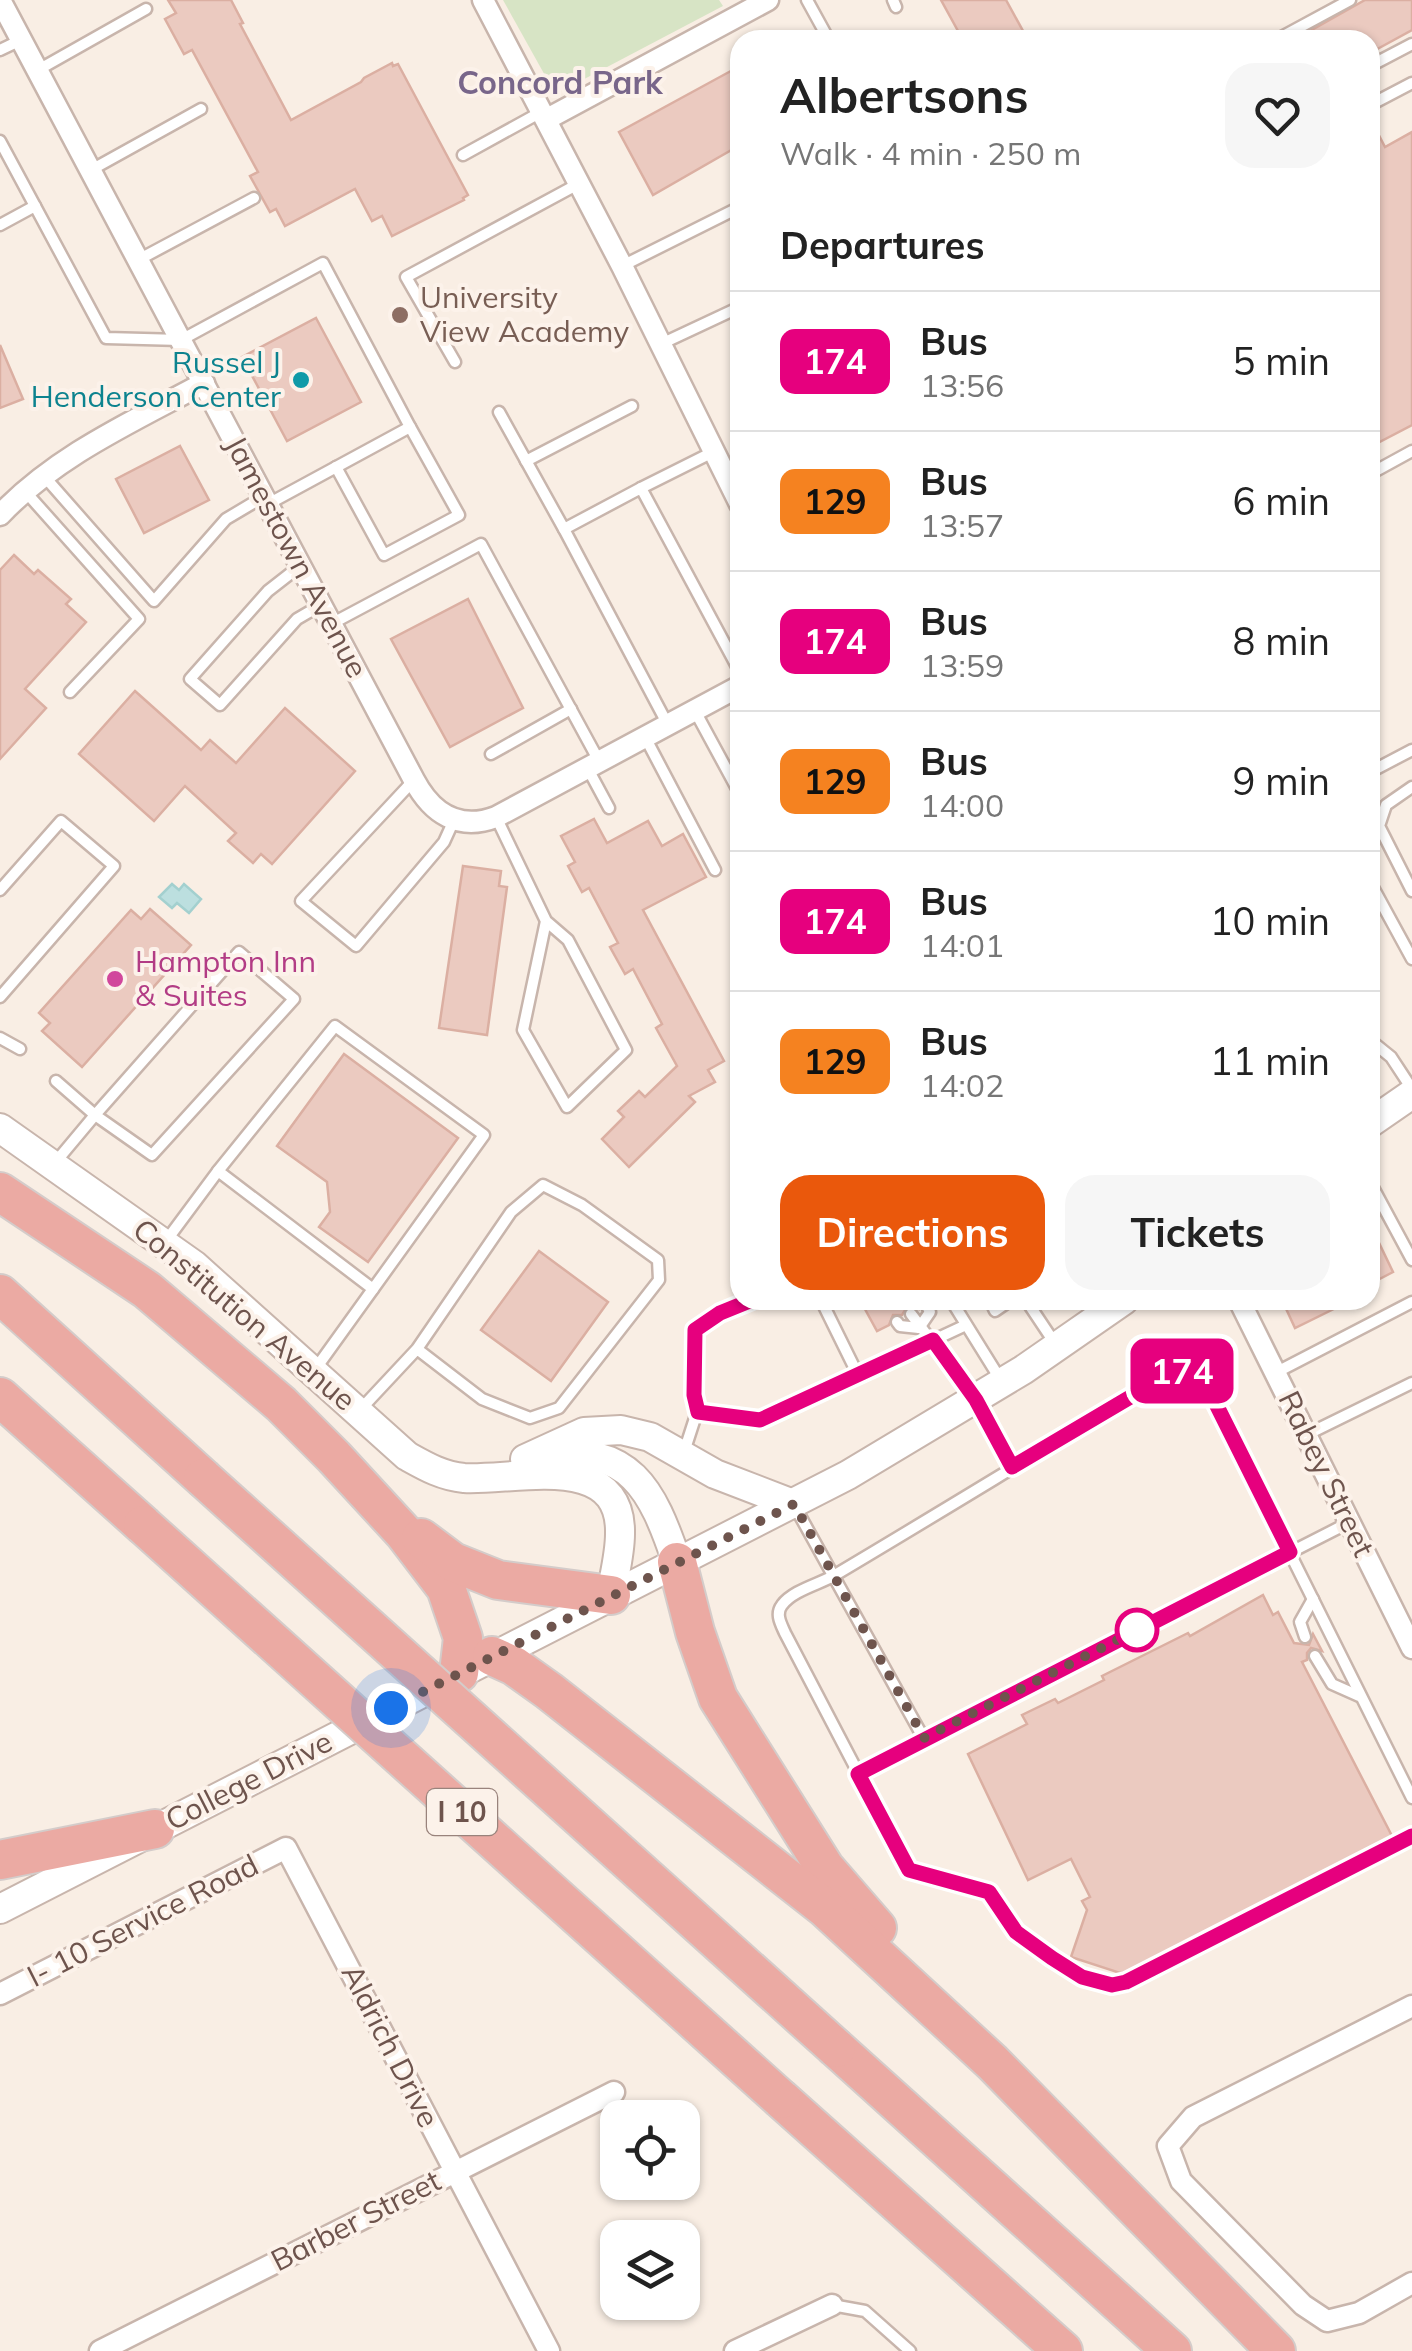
<!DOCTYPE html>
<meta charset="utf-8">
<style>
body{margin:0;font-family:Mulish,sans-serif;background:#f6f6f6;color:#222;height:100vh;display:flex;flex-direction:column;font-size:38px;white-space:nowrap}
*{box-sizing:border-box;margin:0}
p{font-size:32px;color:#767676}
.icon{flex:none;width:55px;height:55px;fill:none;stroke:currentColor;stroke-width:2;stroke-linecap:round;stroke-linejoin:round}
.map{position:relative;flex:1;overflow:hidden}
.sheet{position:absolute;left:730px;top:30px;width:650px;height:1280px;display:flex;flex-direction:column;background:#fff;border-radius:30px;box-shadow:0 2px 8px #0004}
.sheet>*{flex:none}
.badge{padding:0 20px;border-radius:15px;font-size:35px;line-height:65px}
.tools{position:absolute;left:600px;top:2100px;display:grid;gap:20px}
.tools a{display:grid;place-items:center;width:100px;height:100px;border-radius:20px;background:#fff;box-shadow:0 2px 8px #0004;font-size:50px}
.you{position:absolute;width:50px;height:50px;margin:-25px;border:8px solid #fff;border-radius:50%;background:#1a73e8;box-shadow:0 0 0 15px #1a73e833}
.map>.badge{position:absolute;translate:-50% -50%;box-shadow:0 0 0 5px #fff}
h2{padding:0 50px;font-size:38px;line-height:90px}
.round{display:grid;place-items:center;flex:none;width:105px;height:105px;border-radius:30px;background:#f6f6f6}
.headline{display:flex;align-items:center;justify-content:space-between;height:170px;padding:0 50px}
h1{font-size:48px;font-weight:700;line-height:75px}
.primary-button{display:flex;gap:20px;margin-top:auto;padding:20px 50px}
.primary-button a{flex:1;height:115px;border-radius:30px;background:#ea580c;color:#fff;font-size:40px;font-weight:700;line-height:115px;text-align:center}
.primary-button a+a{background:#f6f6f6;color:#222}
ul{padding:0;list-style:none}
li{display:flex;align-items:center;gap:30px;height:140px;padding:0 50px;border-top:2px solid #e0e0e0}
li div{flex:1}
li b{display:block;font-size:38px}
li em{font-style:normal}
li .badge{min-width:110px;font-weight:700;text-align:center}
.map>svg:first-child{display:block}
.green{fill:#d7e4c5}
.water{fill:#bcdfdf;stroke:#a3d0cf;stroke-width:2.5}
.building{fill:#ebcac0;stroke:#dbafa2;stroke-width:2.5}
.lines{fill:none;stroke-linecap:round;stroke-linejoin:round}
.service-casing{stroke:#c8b5ac;stroke-width:15}
.minor-casing{stroke:#c8b5ac;stroke-width:25}
.tertiary-casing{stroke:#c8b5ac;stroke-width:32}
.motorway-casing{stroke:#d4ccca;stroke-width:42}
.service{stroke:#fff;stroke-width:10}
.minor{stroke:#fff;stroke-width:20}
.tertiary{stroke:#fff;stroke-width:28}
.motorway{stroke:#ebaaa3;stroke-width:38}
.motorway-bridge-casing{stroke:#d4ccca;stroke-width:42;stroke-linecap:butt}
.motorway-bridge{stroke:#ebaaa3;stroke-width:38}
.line-casing{stroke:#fff;stroke-width:22}
.line{stroke:#e6007e;stroke-width:15}
.walk{stroke:#6e544d;stroke-width:10;stroke-dasharray:0 18}
.education-dot{fill:#8d6e63;stroke:#fcf2ea;stroke-width:4}
.culture-dot{fill:#0f9aa8;stroke:#fcf2ea;stroke-width:4}
.hotel-dot{fill:#d1479c;stroke:#fcf2ea;stroke-width:4}
.stop-dot{fill:#fff;stroke:#e6007e;stroke-width:5}
.labels{text-anchor:middle;stroke-width:8;stroke-linejoin:round;paint-order:stroke}
.shield{fill:#fcf2ea;stroke:#99837c;stroke-width:2.5}
.shield-label{font-size:28px;font-weight:bold;fill:#6e544d}
.education-label{font-size:30px;fill:#785e54;stroke:#fcf2ea;text-anchor:start}
.culture-label{font-size:30px;fill:#0d838f;stroke:#fcf2ea;text-anchor:end}
.street-label{font-size:30px;fill:#6e544d;stroke:#fcf2ea}
.hotel-label{font-size:30px;fill:#b23c85;stroke:#fcf2ea;text-anchor:start}
.neighbourhood-label{font-size:32px;font-weight:bold;fill:#78668a;stroke:#fcf2ea}
</style>
<div class="map">
<svg width="1412" height="2351" viewBox="0 0 1412 2351">
<rect width="100%" height="100%" fill="#f9eee4"/>
<polygon class="green" points="503,0 719,0 723,6 571,86 564,87 547,79"/>
<polygon class="water" points="172,884 179,890 184,884 201,899 189,913 177,903 172,908 159,897"/>
<g class="building">
<polygon points="168,0 231,0 243,23 240,24 291,120 361,82 364,78 392,63 393,66 398,64 468,195 463,198 464,200 392,236 382,216 372,221 355,189 285,226 276,209 270,212 250,176 258,172 192,50 184,54 165,19 176,13"/>
<polygon points="941,0 1006,0 1028,40 963,40"/>
<polygon points="1365,0 1412,0 1412,30 1370,53 1370,40 1294,40"/>
<polygon points="740,66 740,145 653,195 619,132"/>
<polygon points="1370,118 1385,147 1412,132 1412,425 1370,447"/>
<polygon points="316,318 361,402 287,441 242,357"/>
<polygon points="0,345 23,399 0,408"/>
<polygon points="180,446 209,500 144,533 116,479"/>
<polygon points="14,555 34,574 38,570 71,599 66,604 86,622 25,689 46,708 0,759 0,570"/>
<polygon points="468,599 523,708 450,747 391,639"/>
<polygon points="135,691 201,750 210,740 236,763 285,708 355,771 272,864 261,854 253,863 228,841 236,833 185,786 154,821 79,754"/>
<polygon points="594,819 607,843 648,821 662,846 683,834 706,877 643,910 724,1061 708,1070 715,1082 689,1096 695,1102 629,1167 602,1139 624,1117 618,1111 639,1091 645,1097 677,1066 656,1028 662,1024 633,969 625,974 610,947 618,943 589,888 582,892 568,866 575,862 561,836"/>
<polygon points="463,866 501,871 499,886 507,887 487,1035 439,1028"/>
<polygon points="150,909 191,945 82,1067 42,1031 50,1023 39,1013 131,910 141,919"/>
<polygon points="344,1054 458,1138 368,1262 319,1227 330,1212 327,1182 277,1146"/>
<polygon points="1370,1224 1393,1272 1370,1284"/>
<polygon points="539,1251 608,1302 551,1381 481,1330"/>
<polygon points="860,1300 921,1300 919,1309 907,1307 902,1315 893,1315 889,1325 877,1331"/>
<polygon points="1282,1300 1352,1300 1295,1328"/>
<polygon points="1263,1595 1273,1615 1278,1612 1294,1643 1309,1645 1313,1634 1322,1651 1311,1648 1307,1653 1307,1660 1302,1662 1392,1836 1123,1974 1071,1957 1087,1910 1082,1901 1090,1897 1071,1859 1028,1880 968,1754 1027,1724 1022,1715 1055,1699 1058,1703 1104,1680 1102,1676 1188,1633 1190,1636"/>
</g>
<g class="lines">
<g class="service-casing">
<g id="service">
<polyline points="807,0 829,40"/>
<polyline points="893,0 896,7"/>
<polyline points="1276,40 1350,0"/>
<polyline points="0,50 21,40"/>
<polyline points="1370,66 1412,44"/>
<polyline points="38,70 146,9"/>
<polyline points="1370,105 1412,83"/>
<polyline points="0,141 106,338 181,340 323,263 410,427 268,504"/>
<polyline points="463,155 543,111"/>
<polyline points="91,170 201,109"/>
<polyline points="0,225 35,206"/>
<polyline points="138,260 254,198"/>
<polyline points="622,266 740,207"/>
<polyline points="661,344 740,307"/>
<polyline points="455,362 406,277 580,183"/>
<polyline points="499,412 564,529"/>
<polyline points="526,461 632,406"/>
<polyline points="336,467 384,555 459,515 410,427"/>
<polyline points="1370,474 1412,451"/>
<polyline points="44,476 154,601 226,519 263,497"/>
<polyline points="641,488 713,452"/>
<polyline points="24,490 139,619 70,692"/>
<polyline points="300,566 268,591 190,679 220,705 297,619 321,605"/>
<polyline points="331,624 481,544 599,761"/>
<polyline points="695,711 740,794"/>
<polyline points="668,725 564,529 641,488 740,672"/>
<polyline points="645,737 715,870"/>
<polyline points="491,754 571,709"/>
<polyline points="588,769 609,808"/>
<polyline points="1370,772 1412,750"/>
<polyline points="413,781 301,901 356,946 444,842 454,820"/>
<polyline points="1412,787 1386,805 1379,826 1412,891"/>
<polyline points="496,817 546,921 568,940 626,1050 567,1107 523,1030 546,921"/>
<polyline points="1370,882 1412,959"/>
<polyline points="0,890 61,821 114,866 0,997"/>
<polyline points="0,1038 20,1049"/>
<polyline points="1370,1040 1391,1057 1412,1089"/>
<polyline points="54,1164 95,1115 152,1155 294,999 239,952 95,1115 56,1081"/>
<polyline points="218,1171 335,1026 484,1135 373,1289"/>
<polyline points="1370,1182 1412,1260"/>
<polyline points="166,1241 218,1171 373,1289 314,1371"/>
<polyline points="821,1300 858,1375"/>
<polyline points="951,1300 1002,1382"/>
<polyline points="990,1300 995,1311 1011,1300"/>
<polyline points="1026,1300 1056,1345"/>
<polyline points="911,1314 976,1400 1012,1467"/>
<polyline points="897,1322 900,1326 919,1328"/>
<polyline points="919,1328 930,1312 927,1306"/>
<polyline points="1275,1373 1412,1302"/>
<polyline points="359,1411 417,1349 511,1212 543,1185 582,1205 658,1260 659,1280 559,1408 530,1418 482,1399 417,1349"/>
<polyline points="697,1412 760,1421 966,1325"/>
<polyline points="1306,1435 1412,1383"/>
<polyline points="684,1452 697,1412 694,1395 695,1330 719,1313 752,1300"/>
<polyline points="794,1505 924,1739 1350,1522"/>
<polyline points="1305,1637 1300,1622 1313,1599"/>
<polyline points="1315,1656 1332,1684 1359,1696"/>
<polyline points="859,1774 924,1739"/>
<path d="M 1412,1798 L 1210,1393 C 1200,1378 1190,1370 1171,1373 C 1059,1439 948,1508 835,1575 C 820,1584 793,1590 782,1605 C 775,1614 781,1624 785,1633 L 909,1870 L 989,1892 L 1016,1932 L 1052,1958 L 1082,1977 L 1112,1985 L 1126,1982 L 1412,1835"/>
<polyline points="832,2305 865,2311 910,2351"/>
</g>
</g>
<g class="minor-casing">
<g id="minor">
<path d="M 0,0 L 414,780 C 432,814 459,831 496,817 L 740,686"/>
<polyline points="483,0 622,266 740,504"/>
<polyline points="547,119 768,0"/>
<path d="M 0,515 C 57,455 132,422 204,383"/>
<polyline points="1239,1300 1412,1648"/>
<polyline points="0,1994 286,1848 549,2351"/>
<polyline points="1412,2006 1193,2117 1168,2146 1181,2181 1303,2305 1327,2321 1359,2313 1412,2283"/>
<polyline points="100,2351 614,2092"/>
<polyline points="735,2351 832,2305"/>
</g>
</g>
<g class="tertiary-casing">
<g id="tertiary">
<polyline points="1370,1123 1412,1094"/>
<path d="M 0,1128 L 194,1265 L 407,1456 C 425,1466 442,1476 464,1478 C 516,1481 622,1450 620,1534 C 620,1554 614,1576 611,1595"/>
<path d="M 543,1456 C 631,1444 652,1489 677,1562"/>
<polyline points="525,1459 584,1432 621,1430 650,1437 715,1474 793,1504"/>
<polyline points="0,1909 848,1475 1023,1370 1124,1300"/>
</g>
</g>
<g class="motorway-casing">
<g id="motorway">
<polyline points="0,1192 147,1290 281,1404 334,1457 404,1533 446,1588 463,1638 459,1673"/>
<polyline points="0,1294 203,1478"/>
<polyline points="0,1397 143,1525"/>
<polyline points="421,1538 453,1562 498,1580 611,1595"/>
<polyline points="677,1562 695,1632 718,1698 825,1868 877,1928"/>
<polyline points="492,1656 514,1666 549,1691 825,1908 992,2062 1276,2351"/>
<polyline points="0,1860 155,1829"/>
<polyline points="836,2048 1172,2351"/>
<polyline points="781,2099 1063,2351"/>
</g>
</g>
<use href="#service" class="service"/>
<use href="#minor" class="minor"/>
<use href="#tertiary" class="tertiary"/>
<use href="#motorway" class="motorway"/>
<g class="motorway-bridge-casing">
<g id="motorway-bridge">
<polyline points="203,1478 836,2048"/>
<polyline points="143,1525 781,2099"/>
</g>
</g>
<use href="#motorway-bridge" class="motorway-bridge"/>
</g>
<g class="lines">
<g class="line-casing">
<path id="line" d="M 752,1300 L 720,1313 L 695,1330 L 694,1395 L 698,1412 L 760,1420 L 933,1340 L 976,1400 L 1012,1467 L 1171,1373 C 1190,1369 1199,1378 1210,1392 L 1290,1552 L 858,1774 L 909,1870 L 989,1892 L 1016,1932 L 1052,1958 L 1082,1977 L 1112,1985 L 1126,1982 L 1412,1836"/>
</g>
<use href="#line" class="line"/>
<polyline class="walk" points="391,1708 794,1504 924,1738 1137,1630"/>
</g>
<circle class="education-dot" cx="400" cy="315" r="10"/>
<circle class="culture-dot" cx="301" cy="380" r="10"/>
<circle class="hotel-dot" cx="115" cy="979" r="10"/>
<circle class="stop-dot" cx="1137" cy="1630" r="20"/>
<g class="labels">
<rect class="shield" x="427" y="1789" width="70" height="46" rx="8"/>
<g class="shield-label">
<text x="462" y="1822">I 10</text>
</g>
<g class="education-label">
<text x="420" y="308">University<tspan x="420" dy="34">View Academy</tspan></text>
</g>
<g class="culture-label">
<text x="281" y="373">Russel J<tspan x="281" dy="34">Henderson Center</tspan></text>
</g>
<g class="street-label">
<text transform="translate(296 557) rotate(62)" y="10">Jamestown Avenue</text>
<text transform="translate(244 1315) rotate(40)" y="10">Constitution Avenue</text>
<text transform="translate(1326 1474) rotate(64)" y="10">Rabey Street</text>
<text transform="translate(249 1781) rotate(-27)" y="10">College Drive</text>
<text transform="translate(143 1921) rotate(-27)" y="10">I- 10 Service Road</text>
<text transform="translate(390 2046) rotate(63)" y="10">Aldrich Drive</text>
<text transform="translate(356 2221) rotate(-27)" y="10">Barber Street</text>
</g>
<g class="hotel-label">
<text x="135" y="972">Hampton Inn<tspan x="135" dy="34">&amp; Suites</tspan></text>
</g>
<g class="neighbourhood-label">
<text x="560" y="94">Concord Park</text>
</g>
</g>
</svg>
<div class="tools">
<a><svg class="icon" aria-label="locate" viewBox="0 0 24 24"><circle cx="12" cy="12" r="6"/><path d="M12 2v4M12 18v4M2 12h4M18 12h4"/></svg></a>
<a><svg class="icon" aria-label="layers" viewBox="0 0 24 24"><path d="M12 4l9 5-9 5-9-5zM3 14l9 5 9-5"/></svg></a>
</div>
<div class="you" style="left:391px;top:1708px"></div>
<b class="badge" style="left:1182px;top:1371px;background:#e6007e;color:#fff">174</b>
<section class="sheet">
<div class="headline"><div><h1>Albertsons</h1><p>Walk · 4 min · 250 m</p></div><a class="round"><svg class="icon" aria-label="heart" viewBox="0 0 24 24"><path d="M12 20l-8-8c-3-5 5-10 8-4 3-6 11-1 8 4z"/></svg></a></div>
<h2>Departures</h2>
<ul>
<li><span class="badge" style="background:#e6007e;color:#fff">174</span><div><b>Bus</b><p>13:56</p></div><em>5 min</em></li>
<li><span class="badge" style="background:#f58220;color:#111">129</span><div><b>Bus</b><p>13:57</p></div><em>6 min</em></li>
<li><span class="badge" style="background:#e6007e;color:#fff">174</span><div><b>Bus</b><p>13:59</p></div><em>8 min</em></li>
<li><span class="badge" style="background:#f58220;color:#111">129</span><div><b>Bus</b><p>14:00</p></div><em>9 min</em></li>
<li><span class="badge" style="background:#e6007e;color:#fff">174</span><div><b>Bus</b><p>14:01</p></div><em>10 min</em></li>
<li><span class="badge" style="background:#f58220;color:#111">129</span><div><b>Bus</b><p>14:02</p></div><em>11 min</em></li>
</ul>
<div class="primary-button"><a>Directions</a><a>Tickets</a></div>
</section>
</div>
